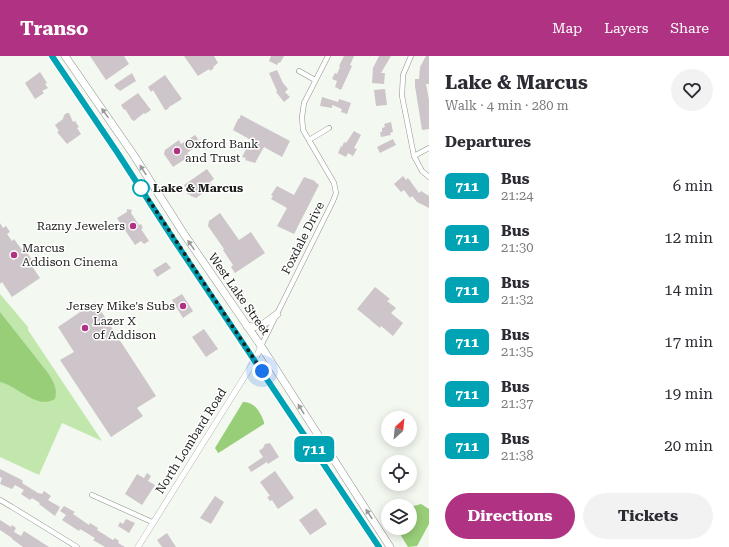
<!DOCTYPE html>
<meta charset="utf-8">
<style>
body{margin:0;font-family:"Roboto Serif",serif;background:#f2f2f3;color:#2b2b33;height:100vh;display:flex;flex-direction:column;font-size:15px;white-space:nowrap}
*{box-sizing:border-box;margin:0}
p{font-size:13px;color:#7c7c81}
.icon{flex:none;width:22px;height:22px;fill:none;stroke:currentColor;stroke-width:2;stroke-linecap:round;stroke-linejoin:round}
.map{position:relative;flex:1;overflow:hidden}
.panel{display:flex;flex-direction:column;background:#fff;width:300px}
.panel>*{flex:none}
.badge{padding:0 8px;border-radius:6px;font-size:14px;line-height:26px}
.needle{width:26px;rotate:27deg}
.buttons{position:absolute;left:381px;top:355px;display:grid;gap:8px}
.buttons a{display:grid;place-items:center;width:36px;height:36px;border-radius:50%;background:#fff;box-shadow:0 2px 10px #0003;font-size:20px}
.you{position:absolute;width:20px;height:20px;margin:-10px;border:3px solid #fff;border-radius:50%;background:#1a73e8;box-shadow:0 0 0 6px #1a73e833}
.map>.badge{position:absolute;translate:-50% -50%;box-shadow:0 0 0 2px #fff}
h2{padding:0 16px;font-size:15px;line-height:36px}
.round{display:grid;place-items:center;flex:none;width:42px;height:42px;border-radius:21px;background:#f2f2f3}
.summary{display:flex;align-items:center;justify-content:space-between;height:68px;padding:0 16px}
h1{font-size:19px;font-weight:700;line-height:30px}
.action{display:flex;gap:8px;margin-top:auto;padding:8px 16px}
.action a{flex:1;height:46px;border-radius:24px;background:#af3283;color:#fff;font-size:16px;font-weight:700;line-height:46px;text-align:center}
.action a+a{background:#f2f2f3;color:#2b2b33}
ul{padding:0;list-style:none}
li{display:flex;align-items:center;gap:12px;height:52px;padding:0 16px}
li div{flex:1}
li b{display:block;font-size:15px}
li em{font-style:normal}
li .badge{min-width:44px;font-weight:700;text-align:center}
header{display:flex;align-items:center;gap:24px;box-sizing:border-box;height:56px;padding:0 20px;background:#af3283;color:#fff}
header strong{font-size:19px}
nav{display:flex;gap:22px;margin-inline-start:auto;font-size:14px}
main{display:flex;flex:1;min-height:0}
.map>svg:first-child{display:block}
.green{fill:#c2e7ac}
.water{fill:#99ce79}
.building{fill:#cdc5c9}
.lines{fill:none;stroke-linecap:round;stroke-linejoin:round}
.minor-casing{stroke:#8d918a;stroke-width:5.5}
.tertiary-casing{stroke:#8d918a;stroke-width:6}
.primary-casing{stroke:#8d918a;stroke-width:8}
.minor{stroke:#fff;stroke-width:4.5}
.tertiary{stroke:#fff;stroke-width:5.5}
.primary{stroke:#fff;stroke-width:7}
.oneway{fill:#999a99}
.line-casing{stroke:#fff;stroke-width:9}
.line{stroke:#00a3b4;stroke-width:6}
.walk{stroke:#1d1f1c;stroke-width:4;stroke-dasharray:0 7.2}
.poi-dot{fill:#af3283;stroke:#fff;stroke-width:1.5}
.stop-dot{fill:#fff;stroke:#00a3b4;stroke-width:2}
.labels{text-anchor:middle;stroke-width:3;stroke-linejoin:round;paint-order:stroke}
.poi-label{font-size:12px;fill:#1d1f1c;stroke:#fff;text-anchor:start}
.stop-label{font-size:12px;font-weight:bold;fill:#1d1f1c;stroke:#fff;text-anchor:start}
.street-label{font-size:12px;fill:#1d1f1c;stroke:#fff}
</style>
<header>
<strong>Transo</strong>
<nav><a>Map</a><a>Layers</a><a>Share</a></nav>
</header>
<main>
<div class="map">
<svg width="429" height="491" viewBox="0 0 429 491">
<rect width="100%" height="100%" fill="#f3f8f0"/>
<polygon class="green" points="0,238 28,271 28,274 102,385 62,367 39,419 0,401"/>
<g class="water">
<path d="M 0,256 L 48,317 C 53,325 58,333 55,343 C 37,354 18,330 0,326 Z"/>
<path d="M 243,346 C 255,346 260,356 264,366 L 264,368 L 220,396 L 218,397 L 215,392 Z"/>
<polygon points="421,448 429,453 429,468 417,490 408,491 400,478 398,472 410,472 410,451"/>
</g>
<g class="building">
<polygon points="90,0 124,0 129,8 106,24"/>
<polygon points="184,0 214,0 218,7 213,11 214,12 210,15 209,13 198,20"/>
<polygon points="271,0 284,0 280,7 279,6 277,9 269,5"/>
<polygon points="344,0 354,0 350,9 352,10 341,34 335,31 337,25 332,23 335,17 337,18 340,11 339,10"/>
<polygon points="379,0 391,0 381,17 385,17 384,28 372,27 373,12"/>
<polygon points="426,0 429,0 429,28 426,28 429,44 429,73 422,74 415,30 415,23 419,23 420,11"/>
<polygon points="277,14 283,27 288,33 285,36 290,41 284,46 276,36 277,35 269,17"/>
<polygon points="40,16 47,27 45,28 48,32 42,35 44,37 35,43 25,27"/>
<polygon points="132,17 136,25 120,35 118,33 117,33 114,29"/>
<polygon points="165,19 182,43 169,51 168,53 165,54 153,34 151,36 148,31"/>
<polygon points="385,33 387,49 376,50 374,34"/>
<polygon points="138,37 151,54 145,58 144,57 134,65 132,64 125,53 124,54 121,49"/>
<polygon points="322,41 338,46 339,43 351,47 347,58 341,56 342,53 332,49 332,52 320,50"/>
<polygon points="67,57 69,57 73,66 75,65 79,71 77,72 81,78 67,88 57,76 59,75 55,69 63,63 64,59"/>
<polygon points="241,59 290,85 282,101 264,91 255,107 245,104 246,102 242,101 251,84 233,74 238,63 239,63"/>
<polygon points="391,66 393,76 390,77 391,79 381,81 380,76 382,76 382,72 385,71 384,68"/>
<polygon points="354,75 361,79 354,92 357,93 353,100 348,97 346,101 338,97 341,90 342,91 344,86 346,87"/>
<polygon points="195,79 201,87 187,97 190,100 173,111 164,98 165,94 179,84 181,88"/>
<polygon points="393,83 396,89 380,97 377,91"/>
<polygon points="207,113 214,123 210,126 213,130 196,142 191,140 189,138 188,139 184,129"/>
<polygon points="403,120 406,124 408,122 419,137 421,135 429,140 429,152 417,146 412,140 410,142 404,134 401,136 394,128"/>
<polygon points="304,121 315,125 315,126 319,129 294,178 277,170 287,152 271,143 273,140 271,139 277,130 294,139"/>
<polygon points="127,153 132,154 131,157 139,169 141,168 143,172 141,173 149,185 144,188 141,185 135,189 117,162 127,156"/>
<polygon points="220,157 239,184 251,176 265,197 235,217 231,211 233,209 223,194 224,193 208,170 209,165"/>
<polygon points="0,167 3,172 6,170 10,176 7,178 12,185 14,183 22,194 24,192 32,204 29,206 40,222 12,241 2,226 0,228"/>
<polygon points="166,206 171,212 157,221 153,214"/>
<polygon points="375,231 390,243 387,245 396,252 391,257 403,267 393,280 381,270 380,272 357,253"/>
<polygon points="182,238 193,255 183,262 172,244"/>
<polygon points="95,246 156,340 137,352 143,360 111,381 60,304 74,296 58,271"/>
<polygon points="204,273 218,293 206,301 192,281"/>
<polygon points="270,387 279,401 268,408 267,406 251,416 248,411 263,401 259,395 263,392 265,388"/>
<polygon points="0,413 20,423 23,425 22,427 38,437 42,438 44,435 51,440 48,444 60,451 55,460 39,448 40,447 32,442 30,444 21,438 24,434 15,429 12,433 0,428 2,422 0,421"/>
<polygon points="275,415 294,442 278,453 272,444 270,445 267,441 270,440 260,426"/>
<polygon points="147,417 151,420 148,425 155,429 142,449 125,438 137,418 144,422"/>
<polygon points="215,440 224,446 211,468 200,462"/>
<polygon points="64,450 75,456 73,458 89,469 90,467 98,472 97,474 113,484 115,482 119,485 118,487 125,491 105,491 93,484 95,482 80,473 79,475 62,464 66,459 60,455"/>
<polygon points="316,452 327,468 310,479 299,464"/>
<polygon points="126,463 135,467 129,477 118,470 120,466 123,468"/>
<polygon points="0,464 11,471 12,469 16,472 14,476 21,480 24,475 49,491 23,491 12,483 12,482 0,474"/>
<polygon points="167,477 176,491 162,491 157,484"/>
</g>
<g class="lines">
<g class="minor-casing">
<g id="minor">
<polyline points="411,0 403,19 402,40 414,100 422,115 429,121"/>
<polyline points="299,15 315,24"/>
<polyline points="309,84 329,72"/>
<polyline points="414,100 429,92"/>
<polyline points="261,290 333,145 336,137 334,127 303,74 302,61 304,47 328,0"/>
<polyline points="92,439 152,466"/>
<polyline points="0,444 12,451 77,491"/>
</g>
</g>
<g class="tertiary-casing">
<polyline id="tertiary" points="138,491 255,304 261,290"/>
</g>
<g class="primary-casing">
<g id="primary">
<polyline points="52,0 117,96 174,184 379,491"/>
<polyline points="65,0 133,98 184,178 261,290 390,491"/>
<path d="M 247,270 C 260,273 267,266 277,258"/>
</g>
</g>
<use href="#minor" class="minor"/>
<use href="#tertiary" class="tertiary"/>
<use href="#primary" class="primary"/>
</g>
<defs><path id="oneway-solid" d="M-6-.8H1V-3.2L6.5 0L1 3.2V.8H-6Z"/></defs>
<g class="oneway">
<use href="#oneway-solid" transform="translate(105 57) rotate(-125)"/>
<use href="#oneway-solid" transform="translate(143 114) rotate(-123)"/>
<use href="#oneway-solid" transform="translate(191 189) rotate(-125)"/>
<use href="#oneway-solid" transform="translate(301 353) rotate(-122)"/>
<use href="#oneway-solid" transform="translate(369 458) rotate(-123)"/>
</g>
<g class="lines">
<g class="line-casing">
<polyline id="line" points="52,0 117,96 174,184 379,491"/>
</g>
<use href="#line" class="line"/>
<polyline class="walk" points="141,132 262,315"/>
</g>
<g class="poi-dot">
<circle cx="177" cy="95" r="4"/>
<circle cx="133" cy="170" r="4"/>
<circle cx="14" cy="199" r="4"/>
<circle cx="183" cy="250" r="4"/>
<circle cx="85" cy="272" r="4"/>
</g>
<circle class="stop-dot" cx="141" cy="132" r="8"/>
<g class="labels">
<g class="poi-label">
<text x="185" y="92">Oxford Bank<tspan x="185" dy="14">and Trust</tspan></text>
<text x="125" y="174" text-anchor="end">Razny Jewelers</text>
<text x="22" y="196">Marcus<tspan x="22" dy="14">Addison Cinema</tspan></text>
<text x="175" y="254" text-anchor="end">Jersey Mike's Subs</text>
<text x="93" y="269">Lazer X<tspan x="93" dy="14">of Addison</tspan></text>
</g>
<g class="stop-label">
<text x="153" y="136">Lake &amp; Marcus</text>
</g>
<g class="street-label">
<text transform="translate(303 182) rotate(-63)" y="4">Foxdale Drive</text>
<text transform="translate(239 238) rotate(55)" y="4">West Lake Street</text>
<text transform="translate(191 385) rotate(-58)" y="4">North Lombard Road</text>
</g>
</g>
</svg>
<div class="buttons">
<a><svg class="needle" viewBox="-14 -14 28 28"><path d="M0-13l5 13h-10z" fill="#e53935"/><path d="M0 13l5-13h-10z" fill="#7c7c81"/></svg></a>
<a><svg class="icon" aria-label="locate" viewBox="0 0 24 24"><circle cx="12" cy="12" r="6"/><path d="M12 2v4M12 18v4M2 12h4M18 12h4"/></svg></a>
<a><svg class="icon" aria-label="layers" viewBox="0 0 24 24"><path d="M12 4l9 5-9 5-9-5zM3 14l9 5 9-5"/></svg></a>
</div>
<div class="you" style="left:262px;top:315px"></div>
<b class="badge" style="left:314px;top:393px;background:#00a3b4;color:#fff">711</b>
</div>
<section class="panel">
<div class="summary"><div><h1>Lake &amp; Marcus</h1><p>Walk · 4 min · 280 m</p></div><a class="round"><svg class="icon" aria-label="heart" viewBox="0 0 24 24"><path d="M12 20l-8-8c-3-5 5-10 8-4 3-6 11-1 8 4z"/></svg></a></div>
<h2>Departures</h2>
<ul>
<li><span class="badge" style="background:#00a3b4;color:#fff">711</span><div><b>Bus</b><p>21:24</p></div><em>6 min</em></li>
<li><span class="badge" style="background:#00a3b4;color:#fff">711</span><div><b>Bus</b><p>21:30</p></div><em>12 min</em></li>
<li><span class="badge" style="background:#00a3b4;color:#fff">711</span><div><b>Bus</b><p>21:32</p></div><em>14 min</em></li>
<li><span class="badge" style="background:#00a3b4;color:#fff">711</span><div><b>Bus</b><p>21:35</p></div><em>17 min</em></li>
<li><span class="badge" style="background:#00a3b4;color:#fff">711</span><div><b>Bus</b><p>21:37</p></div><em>19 min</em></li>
<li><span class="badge" style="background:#00a3b4;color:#fff">711</span><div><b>Bus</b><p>21:38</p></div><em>20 min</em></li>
</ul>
<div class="action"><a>Directions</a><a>Tickets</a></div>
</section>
</main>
